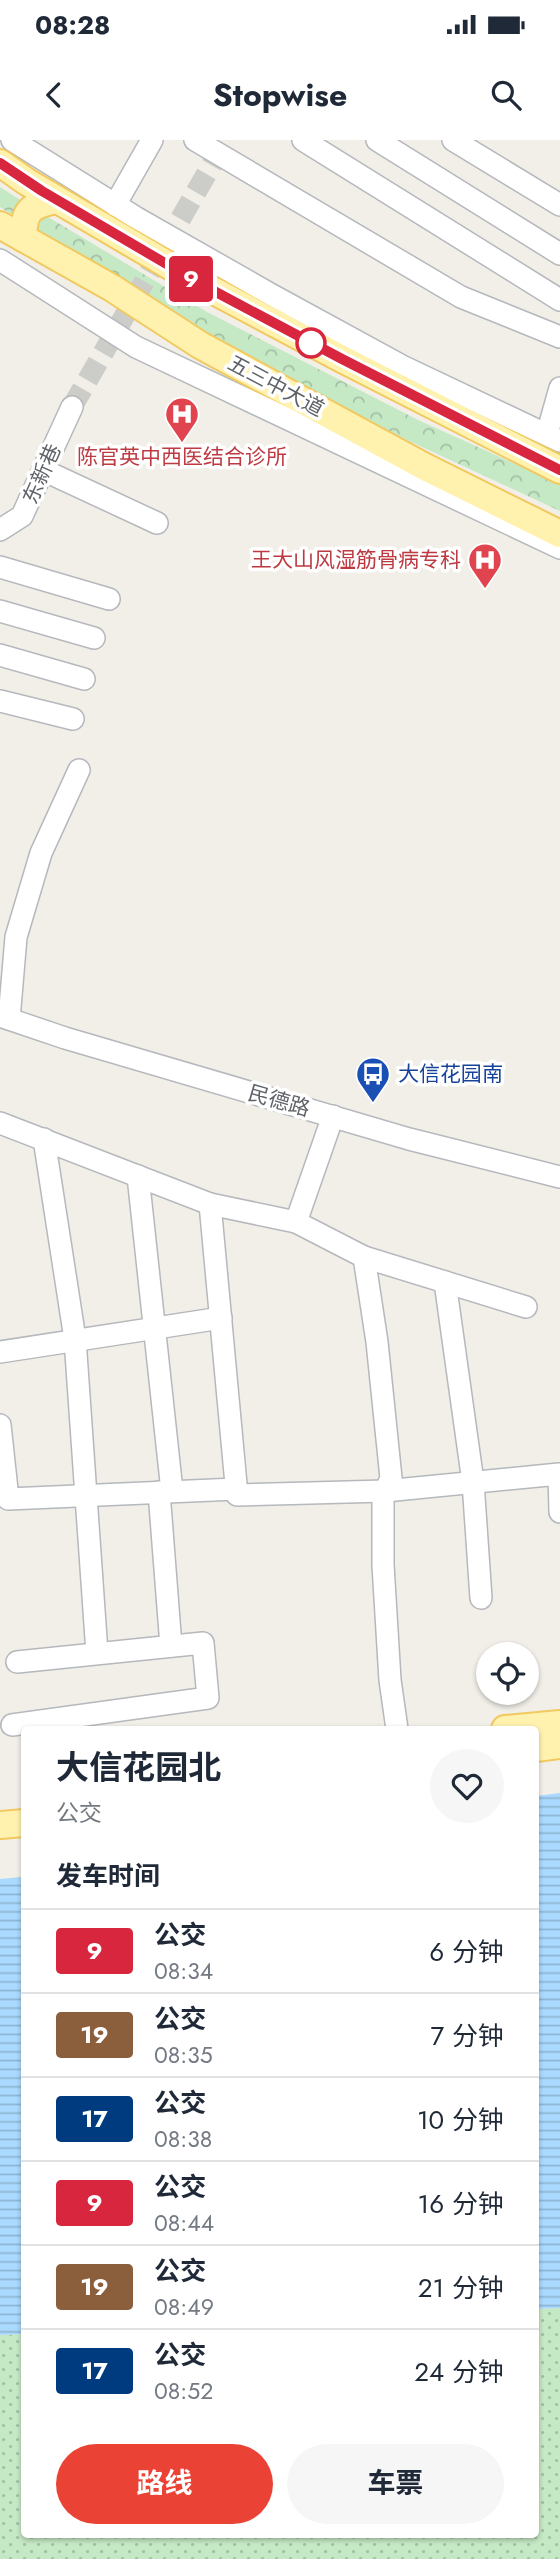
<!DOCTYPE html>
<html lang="zh">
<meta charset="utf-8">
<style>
body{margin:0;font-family:Jost,"Noto Sans SC",sans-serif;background:#f6f6f7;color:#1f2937;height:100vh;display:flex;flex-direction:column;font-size:26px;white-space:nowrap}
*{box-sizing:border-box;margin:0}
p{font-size:23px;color:#747a83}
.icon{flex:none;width:38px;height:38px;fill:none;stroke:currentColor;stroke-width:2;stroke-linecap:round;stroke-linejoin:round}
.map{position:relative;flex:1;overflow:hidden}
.drawer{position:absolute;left:21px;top:1586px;width:518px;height:812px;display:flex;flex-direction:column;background:#fff;border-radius:7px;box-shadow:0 2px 5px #0004}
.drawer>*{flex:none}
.badge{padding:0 14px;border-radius:5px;font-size:24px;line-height:46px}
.buttons{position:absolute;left:476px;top:1502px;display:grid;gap:14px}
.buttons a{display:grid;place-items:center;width:63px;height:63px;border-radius:50%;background:#fff;box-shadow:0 2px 5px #0004;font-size:35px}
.map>.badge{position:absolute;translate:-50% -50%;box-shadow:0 0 0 4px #fff}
h2{padding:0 35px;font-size:26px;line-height:63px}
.round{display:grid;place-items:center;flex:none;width:74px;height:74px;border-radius:37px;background:#f6f6f7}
.overview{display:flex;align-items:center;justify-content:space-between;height:119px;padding:0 35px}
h1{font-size:33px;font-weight:700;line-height:52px}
.cta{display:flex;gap:14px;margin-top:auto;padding:14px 35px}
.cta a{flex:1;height:80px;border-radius:42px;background:#ea4335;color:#fff;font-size:28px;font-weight:700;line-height:80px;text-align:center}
.cta a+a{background:#f6f6f7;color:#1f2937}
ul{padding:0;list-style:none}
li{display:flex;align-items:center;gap:21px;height:84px;padding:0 35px;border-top:2px solid #e0e1e3}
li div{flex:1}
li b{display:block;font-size:26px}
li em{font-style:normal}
li .badge{min-width:77px;font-weight:700;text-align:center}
.status{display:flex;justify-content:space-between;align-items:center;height:49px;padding:0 35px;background:#fff;direction:ltr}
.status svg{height:19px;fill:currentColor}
header{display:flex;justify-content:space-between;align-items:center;height:91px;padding:0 35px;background:#fff;font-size:32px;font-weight:700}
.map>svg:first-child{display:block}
.forest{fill:url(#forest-crowns)}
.park{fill:url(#park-dots)}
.water{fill:url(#water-rules)}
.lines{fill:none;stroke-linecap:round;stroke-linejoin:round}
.minor-tunnel{stroke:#ccccc8;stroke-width:21;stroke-dasharray:21 10;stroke-linecap:butt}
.minor-casing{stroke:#b5b8bc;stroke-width:24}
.major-casing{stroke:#f2c960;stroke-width:30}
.minor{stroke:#fff;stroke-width:21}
.major{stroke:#fff2af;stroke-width:26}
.line-casing{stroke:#fff;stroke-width:16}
.line{stroke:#d7263d;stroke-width:10}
.stop-dot{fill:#fff;stroke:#d7263d;stroke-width:3.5}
.labels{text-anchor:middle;stroke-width:7;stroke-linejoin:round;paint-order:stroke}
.street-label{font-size:21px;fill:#5f6368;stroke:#fff}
.health-label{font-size:21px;fill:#be3a42;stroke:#fff}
.transit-label{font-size:21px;fill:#164399;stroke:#fff;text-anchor:start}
</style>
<div class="status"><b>08:28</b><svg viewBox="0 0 49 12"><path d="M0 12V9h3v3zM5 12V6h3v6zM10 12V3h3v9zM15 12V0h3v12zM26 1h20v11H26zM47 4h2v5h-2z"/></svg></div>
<header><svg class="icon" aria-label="back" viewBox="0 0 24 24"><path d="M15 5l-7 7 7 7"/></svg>Stopwise<svg class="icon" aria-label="search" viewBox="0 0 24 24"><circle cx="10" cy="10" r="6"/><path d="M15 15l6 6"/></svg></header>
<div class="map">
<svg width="560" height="2419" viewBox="0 0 560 2419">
<defs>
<pattern id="forest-crowns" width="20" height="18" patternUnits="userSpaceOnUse" patternTransform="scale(1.75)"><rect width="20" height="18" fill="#c5e8c5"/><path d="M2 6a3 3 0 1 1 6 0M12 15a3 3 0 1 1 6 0" fill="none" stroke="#a3c0a4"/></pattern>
<pattern id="park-dots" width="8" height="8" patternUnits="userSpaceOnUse" patternTransform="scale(1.75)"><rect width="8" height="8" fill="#c5e8c5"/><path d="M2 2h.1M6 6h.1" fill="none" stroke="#a3c0a4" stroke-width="1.8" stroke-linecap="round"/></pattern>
<pattern id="water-rules" width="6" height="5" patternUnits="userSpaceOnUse" patternTransform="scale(1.75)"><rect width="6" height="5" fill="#aadaff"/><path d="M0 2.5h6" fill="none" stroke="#8eb4d2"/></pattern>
</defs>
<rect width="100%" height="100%" fill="#f1efe8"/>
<g class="forest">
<polygon points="0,47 22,61 17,67 14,76 0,67"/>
<polygon points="43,74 207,172 418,280 560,344 560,371 407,300 224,205 37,91 33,80"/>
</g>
<polygon class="park" points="560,2168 560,2419 0,2419 0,2195 24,2194 24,2394 536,2394 536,2169"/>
<g class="water">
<polygon points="560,1653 560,2168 536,2169 536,1656"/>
<polygon points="24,1737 24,2194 0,2195 0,1739"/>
</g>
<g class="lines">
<polyline class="minor-tunnel" points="72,267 218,14"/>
<g class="minor-casing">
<g id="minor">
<polyline points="12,0 135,77 272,155 402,226 560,301"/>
<polyline points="195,0 461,157 560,197"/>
<polyline points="303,0 560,160"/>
<polyline points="377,0 560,114"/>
<polyline points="453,0 560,65"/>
<polyline points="115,65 152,0"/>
<polyline points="0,120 136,207 560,408"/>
<polyline points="547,294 560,248"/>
<polyline points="43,330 157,383"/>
<polyline points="0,390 22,376 72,267"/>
<polyline points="0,427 109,459"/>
<polyline points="0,471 94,498"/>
<polyline points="0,515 84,539"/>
<polyline points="0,561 73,579"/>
<polyline points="0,876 65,898 409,999 560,1037"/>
<polyline points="9,879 16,797 41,713 79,630"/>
<polyline points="333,976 296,1082 364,1117 377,1202 391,1338 383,1356 383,1425 390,1540 397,1589"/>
<polyline points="0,983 210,1064"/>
<polyline points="44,999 75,1199 97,1513"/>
<polyline points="138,1036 172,1351"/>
<polyline points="296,1082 210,1064 237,1355 385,1351 559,1334 560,1372"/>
<polyline points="364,1117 526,1167"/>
<polyline points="445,1142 473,1342 481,1458"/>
<polyline points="0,1212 221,1178"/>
<polyline points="0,1285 8,1359 236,1349"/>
<polyline points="159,1352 171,1506"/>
<polyline points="12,1585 208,1558 203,1503 17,1522"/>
</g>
</g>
<g class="major-casing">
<g id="major">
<polyline points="0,23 27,42 199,143 342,219 560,330"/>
<polyline points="0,85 112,148 200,205 425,327 560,394"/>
<path d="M 23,98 C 24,70 30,65 57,60"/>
<polyline points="505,1589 560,1584"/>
<polyline points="536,1608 560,1605"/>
<polyline points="0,1685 24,1683"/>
</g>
</g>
<use href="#minor" class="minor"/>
<use href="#major" class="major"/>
</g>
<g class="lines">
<g class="line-casing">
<polyline id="line" points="0,23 42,51 199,143 342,219 560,330"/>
</g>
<use href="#line" class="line"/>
</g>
<defs>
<g id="hospital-pin" transform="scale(1.75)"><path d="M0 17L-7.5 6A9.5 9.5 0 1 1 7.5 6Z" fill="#e0444e" stroke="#fff"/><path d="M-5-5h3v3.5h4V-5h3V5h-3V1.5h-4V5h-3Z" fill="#fff"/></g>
<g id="bus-pin" transform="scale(1.75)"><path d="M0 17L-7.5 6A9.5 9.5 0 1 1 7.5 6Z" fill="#1a4fb4" stroke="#fff"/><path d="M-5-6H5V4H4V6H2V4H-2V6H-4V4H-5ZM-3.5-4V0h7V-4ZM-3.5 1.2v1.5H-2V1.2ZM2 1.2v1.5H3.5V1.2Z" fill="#fff"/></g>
</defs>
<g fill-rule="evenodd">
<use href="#hospital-pin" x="182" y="274"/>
<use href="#hospital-pin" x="485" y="420"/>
<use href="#bus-pin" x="373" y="934"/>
</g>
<circle class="stop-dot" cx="311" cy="203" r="14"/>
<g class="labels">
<g class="street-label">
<text transform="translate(276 246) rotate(28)" y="7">五三中大道</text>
<text transform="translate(42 334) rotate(-66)" y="7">东新巷</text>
<text transform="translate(279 961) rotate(16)" y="7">民德路</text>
</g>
<g class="health-label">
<text x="182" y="324">陈官英中西医结合诊所</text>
<text x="461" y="427" text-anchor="end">王大山风湿筋骨病专科</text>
</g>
<g class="transit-label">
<text x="398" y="941">大信花园南</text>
</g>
</g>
</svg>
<div class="buttons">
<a><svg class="icon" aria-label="locate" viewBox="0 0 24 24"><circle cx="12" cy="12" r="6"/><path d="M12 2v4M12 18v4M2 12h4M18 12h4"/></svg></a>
</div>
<b class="badge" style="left:191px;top:139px;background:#d7263d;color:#fff">9</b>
<section class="drawer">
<div class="overview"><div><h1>大信花园北</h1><p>公交</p></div><a class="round"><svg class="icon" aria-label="heart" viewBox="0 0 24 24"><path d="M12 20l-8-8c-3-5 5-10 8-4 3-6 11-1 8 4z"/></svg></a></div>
<h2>发车时间</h2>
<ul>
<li><span class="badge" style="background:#d7263d;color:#fff">9</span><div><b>公交</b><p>08:34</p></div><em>6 分钟</em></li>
<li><span class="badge" style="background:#8b5e3c;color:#fff">19</span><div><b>公交</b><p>08:35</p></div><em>7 分钟</em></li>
<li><span class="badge" style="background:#003b80;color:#fff">17</span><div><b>公交</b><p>08:38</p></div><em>10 分钟</em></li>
<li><span class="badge" style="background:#d7263d;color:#fff">9</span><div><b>公交</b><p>08:44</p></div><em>16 分钟</em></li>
<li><span class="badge" style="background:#8b5e3c;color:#fff">19</span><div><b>公交</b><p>08:49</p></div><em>21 分钟</em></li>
<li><span class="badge" style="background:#003b80;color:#fff">17</span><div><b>公交</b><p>08:52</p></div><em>24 分钟</em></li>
</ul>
<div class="cta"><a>路线</a><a>车票</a></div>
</section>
</div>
